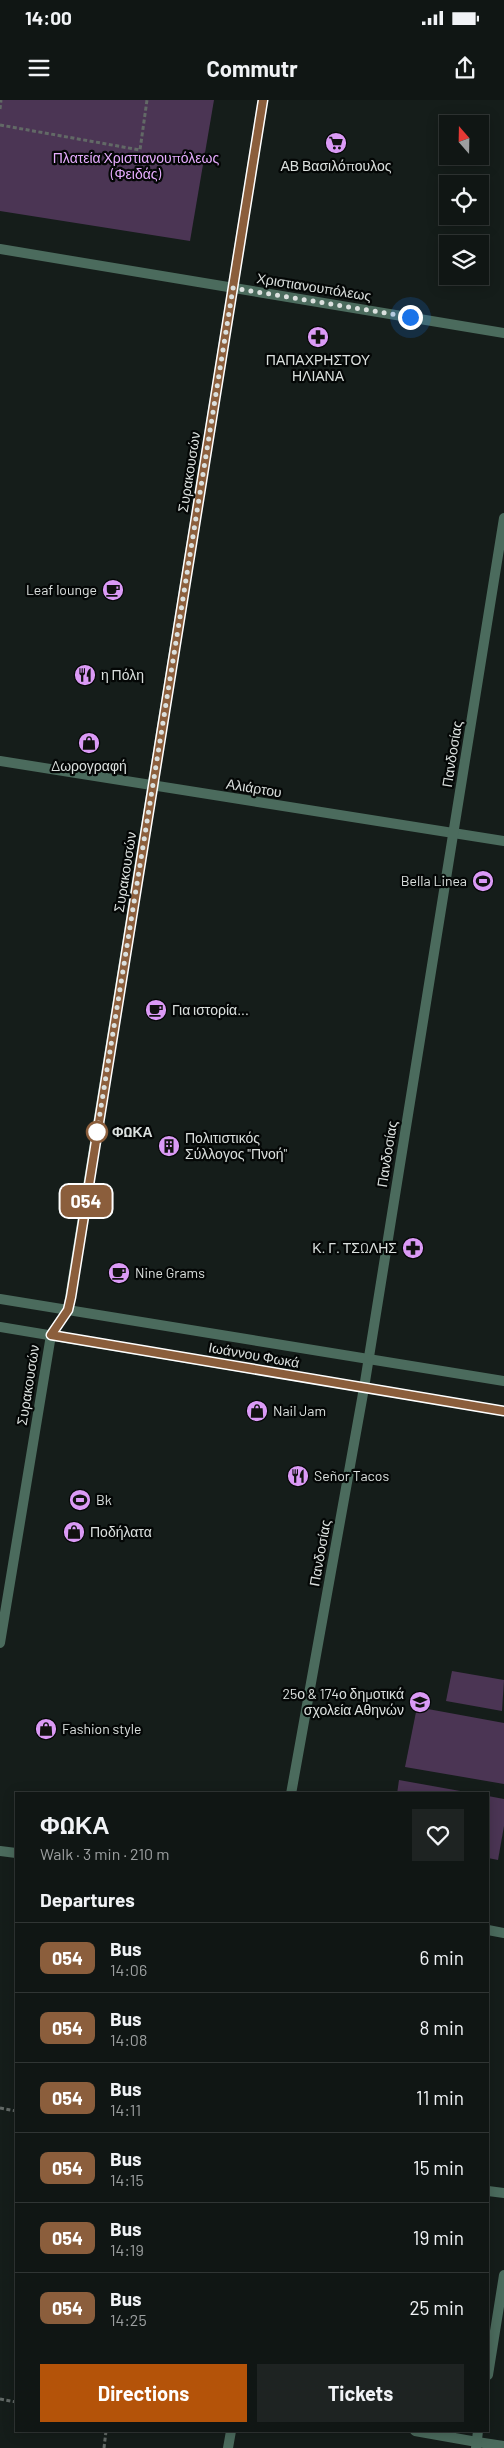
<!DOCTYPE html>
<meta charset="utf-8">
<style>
body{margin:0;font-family:Barlow,sans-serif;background:#1e2322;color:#f1f3f6;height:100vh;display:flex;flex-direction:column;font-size:19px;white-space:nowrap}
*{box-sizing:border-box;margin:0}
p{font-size:16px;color:#9c9fa0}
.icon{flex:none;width:28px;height:28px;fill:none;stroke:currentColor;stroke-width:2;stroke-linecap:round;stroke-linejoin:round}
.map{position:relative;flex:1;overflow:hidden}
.panel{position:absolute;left:15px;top:1692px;width:474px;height:640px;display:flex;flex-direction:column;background:#101614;border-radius:0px;box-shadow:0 2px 12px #0003,0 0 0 1px #303534}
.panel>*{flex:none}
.badge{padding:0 10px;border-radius:8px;font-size:18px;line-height:32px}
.needle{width:32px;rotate:340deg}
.tools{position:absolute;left:439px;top:15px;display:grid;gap:10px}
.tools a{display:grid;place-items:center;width:50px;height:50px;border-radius:0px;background:#101614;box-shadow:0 2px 12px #0003,0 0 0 1px #303534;font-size:25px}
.you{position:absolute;width:25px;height:25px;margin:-12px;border:4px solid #fff;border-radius:50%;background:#1a73e8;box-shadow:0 0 0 8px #1a73e833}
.map>.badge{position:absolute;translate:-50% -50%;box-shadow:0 0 0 2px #fff}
h2{padding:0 25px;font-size:19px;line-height:45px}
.round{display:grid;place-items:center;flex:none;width:52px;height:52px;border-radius:0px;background:#1e2322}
.headline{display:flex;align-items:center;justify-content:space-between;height:85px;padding:0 25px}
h1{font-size:24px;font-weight:700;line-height:38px}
.button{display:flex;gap:10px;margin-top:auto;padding:10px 25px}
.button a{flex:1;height:58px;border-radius:0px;background:#b45309;color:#fff;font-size:20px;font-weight:700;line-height:58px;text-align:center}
.button a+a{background:#1e2322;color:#f1f3f6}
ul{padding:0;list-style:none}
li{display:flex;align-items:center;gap:15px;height:70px;padding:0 25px;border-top:1px solid #303534}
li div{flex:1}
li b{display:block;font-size:19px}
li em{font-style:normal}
li .badge{min-width:55px;font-weight:700;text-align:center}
.status{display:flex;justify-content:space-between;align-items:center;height:35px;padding:0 25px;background:#101614;direction:ltr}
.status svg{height:14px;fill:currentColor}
header{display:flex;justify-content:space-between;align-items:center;height:65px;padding:0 25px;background:#101614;font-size:22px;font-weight:700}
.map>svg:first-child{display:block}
.green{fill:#4b3554}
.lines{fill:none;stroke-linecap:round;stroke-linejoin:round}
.path{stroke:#626966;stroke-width:3;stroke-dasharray:4 2.5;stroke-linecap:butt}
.pedestrian{stroke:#4b6b5d;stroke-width:10}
.minor{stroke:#4b6b5d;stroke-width:10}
.tertiary{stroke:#4b6b5d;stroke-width:10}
.line-casing{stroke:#fff;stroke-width:11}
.line{stroke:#8b5e3c;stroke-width:8}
.walk{stroke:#dbe0de;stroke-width:5;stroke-dasharray:0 9}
.stop-dot{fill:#fff;stroke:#8b5e3c;stroke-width:2.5}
.labels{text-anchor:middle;stroke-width:4.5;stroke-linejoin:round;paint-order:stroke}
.park-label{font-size:14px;fill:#e6acfe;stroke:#040706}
.poi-label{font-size:14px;fill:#dbe0de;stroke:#040706;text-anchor:start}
.street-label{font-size:14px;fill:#dbe0de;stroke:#040706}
.stop-label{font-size:14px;font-weight:bold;fill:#dbe0de;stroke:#040706;text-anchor:start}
</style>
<div class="status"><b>14:00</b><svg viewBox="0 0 49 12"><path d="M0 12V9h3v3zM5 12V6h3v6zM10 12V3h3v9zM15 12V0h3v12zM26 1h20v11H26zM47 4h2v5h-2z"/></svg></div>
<header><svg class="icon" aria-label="menu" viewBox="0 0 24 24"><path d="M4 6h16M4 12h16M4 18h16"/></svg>Commutr<svg class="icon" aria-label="share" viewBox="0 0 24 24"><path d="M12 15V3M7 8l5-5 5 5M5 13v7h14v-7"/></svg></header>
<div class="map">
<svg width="504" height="2348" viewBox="0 0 504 2348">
<rect width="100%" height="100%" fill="#151d1a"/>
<g class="green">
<polygon points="0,0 214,0 190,141 0,111"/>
<polygon points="452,1571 504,1580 502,1611 446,1601"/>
<polygon points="417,1607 504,1623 504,1684 405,1667"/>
<polygon points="399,1680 477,1694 397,1694"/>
<polygon points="488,1696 504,1699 504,1726 498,1760 488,1758"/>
</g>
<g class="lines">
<g class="path">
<polyline points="0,9 1,0"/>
<polyline points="0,25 140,50 147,0"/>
<polyline points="0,2008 16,2011"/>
<polyline points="0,2299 16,2302"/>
<polyline points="104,2348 106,2331"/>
</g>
<g class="pedestrian">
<polyline points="291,1694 364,1288"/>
<polyline points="488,2091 504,2093"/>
<polyline points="415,2331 477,2342"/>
<polyline points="228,2348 231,2331"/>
</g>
<g class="minor">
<polyline points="0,149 504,233"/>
<polyline points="0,661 504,741"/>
<polyline points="364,1288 504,418"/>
<polyline points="0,1543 51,1235 68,1210"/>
<polyline points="0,1751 16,1753"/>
<polyline points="488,1830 504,1833"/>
<polyline points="477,2342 504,2346"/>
</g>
<g class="tertiary">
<polyline points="0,1199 504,1281"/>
<polyline points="68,1210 263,0"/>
<polyline points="0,1227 504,1311"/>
<polyline points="488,2275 504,2175"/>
<polyline points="476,2348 478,2331"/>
</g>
</g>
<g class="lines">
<g class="line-casing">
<polyline id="line" points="263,0 71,1197 68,1210 51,1235 504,1311"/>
</g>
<use href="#line" class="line"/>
<polyline class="walk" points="97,1032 233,188 410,217"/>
</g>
<defs>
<g id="supermarket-disc" transform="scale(1.125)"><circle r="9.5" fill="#db9af6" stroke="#040706"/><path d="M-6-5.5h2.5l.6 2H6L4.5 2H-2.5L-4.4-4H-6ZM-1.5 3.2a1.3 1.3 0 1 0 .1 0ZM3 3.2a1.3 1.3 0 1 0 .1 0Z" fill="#111"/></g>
<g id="pharmacy-disc" transform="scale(1.125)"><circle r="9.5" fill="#db9af6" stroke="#040706"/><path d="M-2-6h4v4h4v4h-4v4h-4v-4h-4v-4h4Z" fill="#111"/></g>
<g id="cafe-disc" transform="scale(1.125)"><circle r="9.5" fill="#db9af6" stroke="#040706"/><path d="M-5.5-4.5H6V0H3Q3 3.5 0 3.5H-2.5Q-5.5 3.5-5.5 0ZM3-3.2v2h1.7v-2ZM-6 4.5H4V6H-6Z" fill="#111"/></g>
<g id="restaurant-disc" transform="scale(1.125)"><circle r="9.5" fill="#db9af6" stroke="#040706"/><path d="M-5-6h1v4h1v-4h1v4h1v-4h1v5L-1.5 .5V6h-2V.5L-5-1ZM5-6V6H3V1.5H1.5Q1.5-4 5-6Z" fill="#111"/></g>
<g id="shop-disc" transform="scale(1.125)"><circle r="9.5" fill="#db9af6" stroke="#040706"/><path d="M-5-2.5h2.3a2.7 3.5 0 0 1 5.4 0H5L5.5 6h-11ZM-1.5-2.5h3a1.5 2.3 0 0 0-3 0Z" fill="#111"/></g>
<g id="stadium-disc" transform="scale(1.125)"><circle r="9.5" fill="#db9af6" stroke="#040706"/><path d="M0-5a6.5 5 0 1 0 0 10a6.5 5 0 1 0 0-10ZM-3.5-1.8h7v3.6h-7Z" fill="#111"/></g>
<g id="building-disc" transform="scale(1.125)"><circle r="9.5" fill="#db9af6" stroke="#040706"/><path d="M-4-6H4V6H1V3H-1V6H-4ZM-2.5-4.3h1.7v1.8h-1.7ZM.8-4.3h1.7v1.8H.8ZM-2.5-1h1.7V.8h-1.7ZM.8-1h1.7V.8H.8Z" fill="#111"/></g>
<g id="school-disc" transform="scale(1.125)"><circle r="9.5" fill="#db9af6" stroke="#040706"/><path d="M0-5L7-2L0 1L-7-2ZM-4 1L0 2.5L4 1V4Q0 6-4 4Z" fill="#111"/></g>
</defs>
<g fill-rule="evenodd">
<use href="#supermarket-disc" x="336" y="43"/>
<use href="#pharmacy-disc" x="318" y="237"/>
<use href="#cafe-disc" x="113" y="490"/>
<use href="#restaurant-disc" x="85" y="575"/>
<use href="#shop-disc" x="89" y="643"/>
<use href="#stadium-disc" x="483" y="781"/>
<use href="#cafe-disc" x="156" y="910"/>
<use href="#building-disc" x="169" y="1046"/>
<use href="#pharmacy-disc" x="413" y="1148"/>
<use href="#cafe-disc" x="119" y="1173"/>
<use href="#shop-disc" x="257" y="1311"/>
<use href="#restaurant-disc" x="298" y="1376"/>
<use href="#stadium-disc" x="80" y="1400"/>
<use href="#shop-disc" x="74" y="1432"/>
<use href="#school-disc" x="420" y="1602"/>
<use href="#shop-disc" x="46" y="1629"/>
</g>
<circle class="stop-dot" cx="97" cy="1032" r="10"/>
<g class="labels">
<g class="park-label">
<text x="136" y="63">Πλατεία Χριστιανουπόλεως<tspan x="136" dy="16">(Φειδάς)</tspan></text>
</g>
<g class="poi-label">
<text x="336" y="71" text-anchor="middle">ΑΒ Βασιλόπουλος</text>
<text x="318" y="265" text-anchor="middle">ΠΑΠΑΧΡΗΣΤΟΥ<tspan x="318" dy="16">ΗΛΙΑΝΑ</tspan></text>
<text x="97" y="495" text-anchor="end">Leaf lounge</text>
<text x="101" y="580">η Πόλη</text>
<text x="89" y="671" text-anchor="middle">Δωρογραφή</text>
<text x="467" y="786" text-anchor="end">Bella Linea</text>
<text x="172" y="915">Για ιστορία...</text>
<text x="185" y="1043">Πολιτιστικός<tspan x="185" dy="16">Σύλλογος "Πνοή"</tspan></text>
<text x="397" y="1153" text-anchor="end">Κ. Γ. ΤΣΩΛΗΣ</text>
<text x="135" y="1178">Nine Grams</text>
<text x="273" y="1316">Nail Jam</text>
<text x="314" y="1381">Señor Tacos</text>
<text x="96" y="1405">Bk</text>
<text x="90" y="1437">Ποδήλατα</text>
<text x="404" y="1599" text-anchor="end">25ο &amp; 174ο δημοτικά<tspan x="404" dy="16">σχολεία Αθηνών</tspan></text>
<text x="62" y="1634">Fashion style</text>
</g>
<g class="street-label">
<text transform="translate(314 187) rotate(9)" y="5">Χριστιανουπόλεως</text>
<text transform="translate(189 372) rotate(-81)" y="5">Συρακουσών</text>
<text transform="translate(452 654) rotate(-81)" y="5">Πανδοσίας</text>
<text transform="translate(254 688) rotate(9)" y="5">Αλιάρτου</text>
<text transform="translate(125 772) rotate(-81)" y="5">Συρακουσών</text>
<text transform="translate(387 1054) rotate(-81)" y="5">Πανδοσίας</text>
<text transform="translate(254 1255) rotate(10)" y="5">Ιωάννου Φωκά</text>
<text transform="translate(28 1285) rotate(-81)" y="5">Συρακουσών</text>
<text transform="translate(320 1453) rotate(-80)" y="5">Πανδοσίας</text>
</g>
<g class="stop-label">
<text x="112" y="1037">ΦΩΚΑ</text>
</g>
</g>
</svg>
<div class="tools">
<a><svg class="needle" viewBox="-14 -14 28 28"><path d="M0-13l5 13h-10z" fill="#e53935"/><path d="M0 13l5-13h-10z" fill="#9c9fa0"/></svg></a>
<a><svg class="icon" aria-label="locate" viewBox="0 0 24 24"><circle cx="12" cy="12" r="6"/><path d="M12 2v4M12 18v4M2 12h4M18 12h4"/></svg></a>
<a><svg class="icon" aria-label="layers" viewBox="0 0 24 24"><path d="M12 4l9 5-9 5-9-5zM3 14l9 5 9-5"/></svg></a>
</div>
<div class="you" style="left:410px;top:217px"></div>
<b class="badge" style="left:86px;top:1101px;background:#8b5e3c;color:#fff">054</b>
<section class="panel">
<div class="headline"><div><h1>ΦΩΚΑ</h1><p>Walk · 3 min · 210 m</p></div><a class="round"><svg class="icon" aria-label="heart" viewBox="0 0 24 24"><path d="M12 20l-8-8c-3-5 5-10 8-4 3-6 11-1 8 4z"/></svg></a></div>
<h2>Departures</h2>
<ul>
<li><span class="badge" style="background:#8b5e3c;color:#fff">054</span><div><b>Bus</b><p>14:06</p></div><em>6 min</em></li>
<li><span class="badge" style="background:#8b5e3c;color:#fff">054</span><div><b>Bus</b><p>14:08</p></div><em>8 min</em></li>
<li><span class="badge" style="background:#8b5e3c;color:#fff">054</span><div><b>Bus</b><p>14:11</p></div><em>11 min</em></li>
<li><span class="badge" style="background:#8b5e3c;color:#fff">054</span><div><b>Bus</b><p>14:15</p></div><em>15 min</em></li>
<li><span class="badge" style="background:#8b5e3c;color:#fff">054</span><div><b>Bus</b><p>14:19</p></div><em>19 min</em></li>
<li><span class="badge" style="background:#8b5e3c;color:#fff">054</span><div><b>Bus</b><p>14:25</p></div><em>25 min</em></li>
</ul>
<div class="button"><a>Directions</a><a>Tickets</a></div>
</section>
</div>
